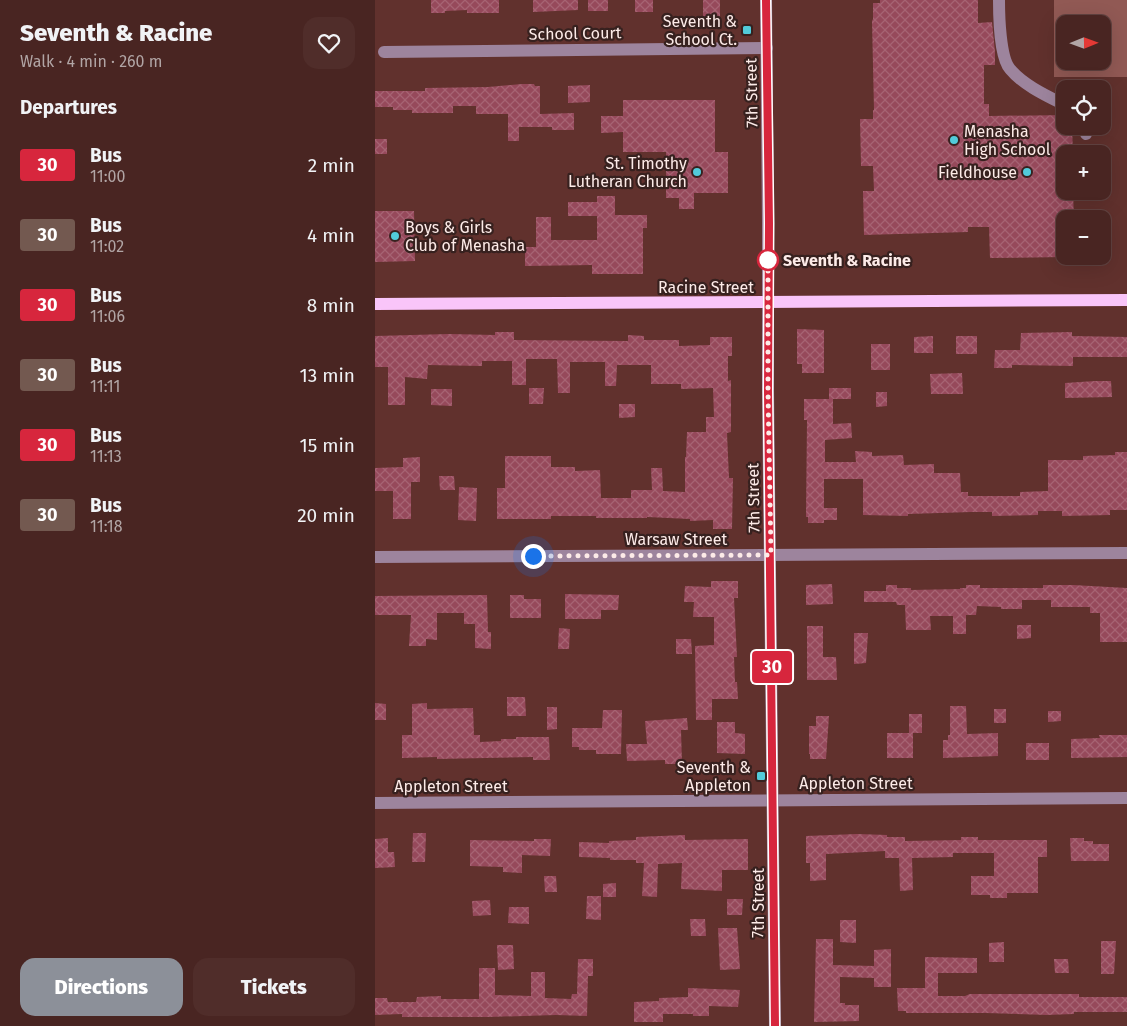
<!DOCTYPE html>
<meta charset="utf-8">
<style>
body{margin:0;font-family:"Fira Sans",sans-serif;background:#502d2a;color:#f1f3f6;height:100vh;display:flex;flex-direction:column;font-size:19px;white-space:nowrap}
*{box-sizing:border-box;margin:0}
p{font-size:16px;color:#b1a5a5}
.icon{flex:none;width:28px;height:28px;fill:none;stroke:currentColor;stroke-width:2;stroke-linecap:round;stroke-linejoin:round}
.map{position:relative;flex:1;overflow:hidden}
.panel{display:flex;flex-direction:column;background:#492522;width:375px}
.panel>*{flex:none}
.badge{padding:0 10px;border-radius:4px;font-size:18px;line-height:32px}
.needle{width:32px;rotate:89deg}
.buttons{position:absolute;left:681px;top:15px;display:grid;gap:10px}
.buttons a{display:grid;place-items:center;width:55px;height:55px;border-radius:10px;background:#492522;box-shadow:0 5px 20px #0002,0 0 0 1px #614240;font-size:25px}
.you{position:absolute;width:25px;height:25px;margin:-12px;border:4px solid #fff;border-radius:50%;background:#1a73e8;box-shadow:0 0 0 8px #1a73e833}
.map>.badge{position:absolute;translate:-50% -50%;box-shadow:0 0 0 2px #fff}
h2{padding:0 20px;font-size:19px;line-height:45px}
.round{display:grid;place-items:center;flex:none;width:52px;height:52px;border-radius:15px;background:#502d2a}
.headline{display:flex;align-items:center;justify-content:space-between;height:85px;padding:0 20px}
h1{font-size:24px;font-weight:800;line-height:38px}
.primary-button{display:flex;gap:10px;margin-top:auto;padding:10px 20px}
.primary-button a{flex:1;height:58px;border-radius:15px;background:#8c9099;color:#fff;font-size:20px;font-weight:800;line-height:58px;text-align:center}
.primary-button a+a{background:#502d2a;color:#f1f3f6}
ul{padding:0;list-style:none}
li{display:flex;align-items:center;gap:15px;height:70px;padding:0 20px}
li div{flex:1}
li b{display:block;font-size:19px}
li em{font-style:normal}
li .badge{min-width:55px;font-weight:700;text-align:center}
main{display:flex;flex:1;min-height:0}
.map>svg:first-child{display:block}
.garden{fill:#915954;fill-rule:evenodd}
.building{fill:url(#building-cross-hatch)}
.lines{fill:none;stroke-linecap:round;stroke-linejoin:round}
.minor{stroke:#9d849d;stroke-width:12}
.major{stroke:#f9c5f9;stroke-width:12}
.line-casing{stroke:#fff;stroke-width:11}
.line{stroke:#d7263d;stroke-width:8}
.walk{stroke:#fdebe8;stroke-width:5;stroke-dasharray:0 9}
.poi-dot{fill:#52cbda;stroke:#37211f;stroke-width:2}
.stop-dot{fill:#fff;stroke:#d7263d;stroke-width:2.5}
.labels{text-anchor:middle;stroke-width:4.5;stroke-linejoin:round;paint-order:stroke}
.poi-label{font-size:16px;fill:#fdebe8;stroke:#37211f;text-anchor:end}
.street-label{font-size:16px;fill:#fdebe8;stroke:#37211f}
.stop-label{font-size:16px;font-weight:bold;fill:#fdebe8;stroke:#37211f;text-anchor:start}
</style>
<main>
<section class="panel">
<div class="headline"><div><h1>Seventh &amp; Racine</h1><p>Walk · 4 min · 260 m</p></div><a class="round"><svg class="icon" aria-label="heart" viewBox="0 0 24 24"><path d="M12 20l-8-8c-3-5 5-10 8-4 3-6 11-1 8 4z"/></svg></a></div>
<h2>Departures</h2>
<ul>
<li><span class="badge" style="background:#d7263d;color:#fff">30</span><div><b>Bus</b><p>11:00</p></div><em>2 min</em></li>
<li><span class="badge" style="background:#735950;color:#fff">30</span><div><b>Bus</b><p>11:02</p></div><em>4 min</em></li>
<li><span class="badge" style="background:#d7263d;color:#fff">30</span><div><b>Bus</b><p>11:06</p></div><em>8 min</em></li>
<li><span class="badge" style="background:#735950;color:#fff">30</span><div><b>Bus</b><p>11:11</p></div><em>13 min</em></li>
<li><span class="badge" style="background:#d7263d;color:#fff">30</span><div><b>Bus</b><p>11:13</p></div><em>15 min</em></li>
<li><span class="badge" style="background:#735950;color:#fff">30</span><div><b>Bus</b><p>11:18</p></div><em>20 min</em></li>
</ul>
<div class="primary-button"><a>Directions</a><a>Tickets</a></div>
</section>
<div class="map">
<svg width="752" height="1026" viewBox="0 0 752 1026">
<defs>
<pattern id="building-cross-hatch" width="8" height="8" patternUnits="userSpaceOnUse" patternTransform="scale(1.25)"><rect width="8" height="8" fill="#96495b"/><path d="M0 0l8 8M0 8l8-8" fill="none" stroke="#a66373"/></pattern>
</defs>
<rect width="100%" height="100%" fill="#61312d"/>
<path class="garden" d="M 679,0 L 752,0 L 752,77 L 679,77 ZM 690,24 L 728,24 L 728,61 L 690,61 Z"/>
<g class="building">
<polygon points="56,0 124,0 124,13 92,13 92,10 70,11 70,13 56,13"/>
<polygon points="158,0 203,0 203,10 158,12"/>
<rect x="213" y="0" width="20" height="11"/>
<rect x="260" y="0" width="18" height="12"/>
<rect x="328" y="0" width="17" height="23"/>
<polygon points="505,0 603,0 603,23 617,22 620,52 620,65 609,65 609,104 614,104 614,116 690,115 690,126 697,126 698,154 690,154 690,191 698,191 699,219 690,219 690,257 615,258 614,227 593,227 593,232 489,235 488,191 499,191 498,166 486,166 485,119 498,119 498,110 499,110 497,21 498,19 498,3 505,3"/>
<polygon points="147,84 159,84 160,86 165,86 165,114 199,113 199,130 177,130 177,127 144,127 144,141 133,141 133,114 101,114 101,106 78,106 78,113 37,113 37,110 18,110 18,107 0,107 0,91 50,91 50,88 113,87"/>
<polygon points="215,85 215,102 193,103 193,86"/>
<polygon points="248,100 340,100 340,152 353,152 353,193 319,193 319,209 304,209 304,198 291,198 291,152 248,152 248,132 226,133 226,116 248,116"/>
<rect x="0" y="139" width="12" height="15"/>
<polygon points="222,196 240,196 240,215 272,215 272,228 268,228 268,274 217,274 217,265 150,266 150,247 161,247 161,217 176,217 176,240 222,240 222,216 193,216 193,202 222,202"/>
<polygon points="0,211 39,211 40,261 0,262"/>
<polygon points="422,329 449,330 449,373 427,373 427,364 422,364"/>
<polygon points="120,332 139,332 139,340 253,341 253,335 269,336 269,340 304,340 304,346 335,345 335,337 357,337 357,356 353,356 353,381 356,380 356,432 352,433 354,478 358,478 357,529 338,529 338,520 315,521 315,519 272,517 272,518 221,518 221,516 176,516 176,519 122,519 122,488 130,488 130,456 176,456 176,467 200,467 200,471 225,470 226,498 256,498 256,490 277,490 276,468 287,468 288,491 310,492 310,457 311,457 312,432 331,432 331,417 339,417 338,388 306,389 306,384 276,384 276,365 242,365 241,386 230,386 230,362 195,362 195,393 183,393 182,359 151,359 151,385 137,385 137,361 107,361 107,366 53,365 52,379 30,377 30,405 13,405 13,367 0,367 0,336 74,334 120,335"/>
<polygon points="697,332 697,336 752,337 752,357 698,357 698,366 637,365 637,368 619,368 620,350 645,350 646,333"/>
<polygon points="558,336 558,353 539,353 539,337"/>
<rect x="581" y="336" width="21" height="18"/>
<rect x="496" y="344" width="19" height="26"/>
<polygon points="587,373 588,394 556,394 555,374"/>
<polygon points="720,381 736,381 737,397 690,398 690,383"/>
<polygon points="154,388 169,388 168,404 154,404"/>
<polygon points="454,388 476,388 476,399 458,399 458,424 476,423 477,438 450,440 450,462 481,462 480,451 497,452 497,456 528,455 529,465 559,464 559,473 585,473 586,492 593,492 593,496 645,496 645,492 673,491 673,460 708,460 708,456 740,455 740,452 752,452 752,510 735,510 735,515 687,516 687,511 663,511 663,515 617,516 617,512 596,512 533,514 533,516 488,515 488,479 449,479 449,508 462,508 462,520 449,520 449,523 433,523 433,517 431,517 432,420 429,420 429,399 454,399"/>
<polygon points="56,389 77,389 77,406 56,405"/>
<polygon points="501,392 512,392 512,406 501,407"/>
<polygon points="244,404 260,404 260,417 244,418"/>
<polygon points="45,457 45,482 36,482 36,519 18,519 18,491 0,491 0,468 28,467 28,458"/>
<polygon points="64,476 79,476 80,490 65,490"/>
<polygon points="84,487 102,488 101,521 83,520"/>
<polygon points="336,581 363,581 363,598 359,598 362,657 359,657 360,682 362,682 363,699 337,699 337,720 321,720 320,646 339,645 339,617 318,617 319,602 309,602 310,586 336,587"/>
<polygon points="457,584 458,604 431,605 431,585"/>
<polygon points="511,585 522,585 522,588 536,588 536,590 585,589 585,588 591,588 591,585 605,585 605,588 668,588 668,585 698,585 752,588 752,642 725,642 725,613 715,613 715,607 676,607 676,600 647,600 647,609 626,609 626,607 602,606 601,615 591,615 591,634 578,634 578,616 555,616 556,630 531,630 530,605 522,605 521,602 489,602 489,591 511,591"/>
<polygon points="190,594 244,595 243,610 226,610 226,619 190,619"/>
<polygon points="112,595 113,632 116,632 116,649 100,648 100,624 89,624 89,613 62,613 62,640 51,639 51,646 34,646 36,615 0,615 0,596"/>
<polygon points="135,595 149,595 149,599 166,599 166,618 135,618"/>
<polygon points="642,625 656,625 656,638 642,639"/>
<polygon points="432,626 448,626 448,657 461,657 462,680 432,680"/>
<polygon points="184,628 195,629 194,649 183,649"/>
<polygon points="479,633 493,633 491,663 479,664"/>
<polygon points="301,639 316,639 317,654 301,654"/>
<polygon points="132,697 150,697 151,716 132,716"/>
<polygon points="0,703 11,704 11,720 0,720"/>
<polygon points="52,703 52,709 98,708 99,735 105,735 105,742 126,741 126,739 141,739 141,737 174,737 175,760 158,760 158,757 62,759 62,757 27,758 27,735 37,735 37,704"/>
<polygon points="575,706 591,706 592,734 623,733 623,756 568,758 568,740 573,740 573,735 575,735"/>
<polygon points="172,707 182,707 182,729 172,730"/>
<rect x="619" y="709" width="12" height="14"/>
<polygon points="228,710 247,710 246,754 221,754 221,750 204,750 204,747 197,747 197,728 227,728"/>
<polygon points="673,711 686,711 686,721 673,722"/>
<rect x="534" y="714" width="13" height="19"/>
<polygon points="441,716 454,716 451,759 435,759 435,754 434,754 434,726 441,726"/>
<polygon points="312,718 313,730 306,730 307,764 290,764 290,760 252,761 251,744 272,744 270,721"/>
<polygon points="342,722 360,722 360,733 370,734 370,754 342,753"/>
<rect x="512" y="733" width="26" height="25"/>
<polygon points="724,735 752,735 752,757 696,758 696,739 725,738"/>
<rect x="651" y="743" width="23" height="17"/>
<polygon points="38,833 51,833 50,862 37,862"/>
<polygon points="482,834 512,835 512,837 530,837 530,841 586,840 586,837 603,837 603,840 672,840 672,857 663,857 663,893 632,893 632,898 615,898 615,895 596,895 596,876 619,876 619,853 578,853 578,857 537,858 538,890 525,891 524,858 510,858 510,851 451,854 451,880 435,881 435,863 431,863 431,836"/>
<polygon points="310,835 310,840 373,839 373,870 347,870 347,891 306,889 307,863 283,864 282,897 267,896 269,863 261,863 261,860 235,860 235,858 204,857 204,842 234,843 234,841 261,840 261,837"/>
<polygon points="13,838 13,852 19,852 20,867 0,868 0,839"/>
<polygon points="695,838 709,838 709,841 718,841 718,844 734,844 734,861 696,861"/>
<polygon points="159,839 176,839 175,856 147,855 147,873 128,872 128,867 95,866 95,840 159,841"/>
<polygon points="169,876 181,876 182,892 170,892"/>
<polygon points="241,883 241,897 228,897 228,884"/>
<polygon points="212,896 226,896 226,920 211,919"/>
<polygon points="352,899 368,899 367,915 352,915"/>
<polygon points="115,900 116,915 98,916 97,901"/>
<polygon points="134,907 154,907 154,924 133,923"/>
<polygon points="315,919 330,919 331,936 316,936"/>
<polygon points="465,920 481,920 481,943 465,942"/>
<polygon points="343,928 362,928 365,969 345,970"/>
<polygon points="441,939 458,939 458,965 499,966 499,950 516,949 516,987 499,987 499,978 465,977 465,1003 470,1003 470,1005 484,1005 484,1021 439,1022"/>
<polygon points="726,941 741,941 739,974 726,974"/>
<polygon points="629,942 629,962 614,962 614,943"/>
<polygon points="122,945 138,945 139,969 123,970"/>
<polygon points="550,957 602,958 602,973 563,973 563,996 590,996 595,994 704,994 704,997 752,997 752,1012 699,1012 699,1014 672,1015 611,1013 531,1013 531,1011 523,1011 522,988 550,988"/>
<polygon points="203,959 218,959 218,976 213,976 212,1016 181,1015 114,1017 27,1017 27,1014 0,1015 0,998 12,998 13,1002 41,1002 42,997 66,996 66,999 104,999 104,968 120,968 120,995 156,996 156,972 170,972 170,998 196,999 197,994 202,994"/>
<polygon points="679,959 693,959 694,973 680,973"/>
<polygon points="313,988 365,990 363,1007 334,1006 334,1016 318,1016 318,1014 288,1014 288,1022 259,1022 259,1002 284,1001 284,998 313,997"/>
</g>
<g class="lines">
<g class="minor">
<polyline points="391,0 393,223 393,391 400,1026"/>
<path d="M 624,0 C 624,15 625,58 635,69 C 648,85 672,96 690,105"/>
<polyline points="9,52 392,48"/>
<polyline points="708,126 711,134"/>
<polyline points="0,557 752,553"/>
<polyline points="0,803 752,798"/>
</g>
<polyline class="major" points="0,304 752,300"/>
</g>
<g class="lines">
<g class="line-casing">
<polyline id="line" points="391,0 394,223 393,391 400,1026"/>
</g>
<use href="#line" class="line"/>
<polyline class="walk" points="158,556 396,555 393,391 393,255 393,260"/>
</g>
<g class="poi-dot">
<rect x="367" y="25" width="10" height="10" rx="2.5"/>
<circle cx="579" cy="140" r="5"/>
<circle cx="322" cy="172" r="5"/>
<circle cx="652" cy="172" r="5"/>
<circle cx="20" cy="236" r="5"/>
<rect x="381" y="771" width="10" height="10" rx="2.5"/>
</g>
<circle class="stop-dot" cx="393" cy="260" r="10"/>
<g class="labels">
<g class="poi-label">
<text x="362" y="27">Seventh &amp;<tspan x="362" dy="18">School Ct.</tspan></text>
<text x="589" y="137" text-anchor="start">Menasha<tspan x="589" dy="18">High School</tspan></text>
<text x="312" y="169">St. Timothy<tspan x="312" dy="18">Lutheran Church</tspan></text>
<text x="642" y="178">Fieldhouse</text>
<text x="30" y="233" text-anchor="start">Boys &amp; Girls<tspan x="30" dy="18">Club of Menasha</tspan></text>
<text x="376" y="773">Seventh &amp;<tspan x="376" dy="18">Appleton</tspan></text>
</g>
<g class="street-label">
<text transform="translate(200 33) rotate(-1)" y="6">School Court</text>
<text transform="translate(376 93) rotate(-91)" y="6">7th Street</text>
<text x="331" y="293">Racine Street</text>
<text transform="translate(378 498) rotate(-91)" y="6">7th Street</text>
<text x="301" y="545">Warsaw Street</text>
<text x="481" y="789">Appleton Street</text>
<text x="76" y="792">Appleton Street</text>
<text transform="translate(383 903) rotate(-90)" y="6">7th Street</text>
</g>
<g class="stop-label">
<text x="408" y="266">Seventh &amp; Racine</text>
</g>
</g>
</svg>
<div class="buttons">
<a><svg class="needle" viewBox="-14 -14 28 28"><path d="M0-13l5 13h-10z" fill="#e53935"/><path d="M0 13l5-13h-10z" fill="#b1a5a5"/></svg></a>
<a><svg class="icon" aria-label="locate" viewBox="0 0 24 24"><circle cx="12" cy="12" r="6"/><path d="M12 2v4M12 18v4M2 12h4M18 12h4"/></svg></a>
<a>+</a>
<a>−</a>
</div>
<div class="you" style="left:158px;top:556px"></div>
<b class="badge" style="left:397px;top:667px;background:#d7263d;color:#fff">30</b>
</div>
</main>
